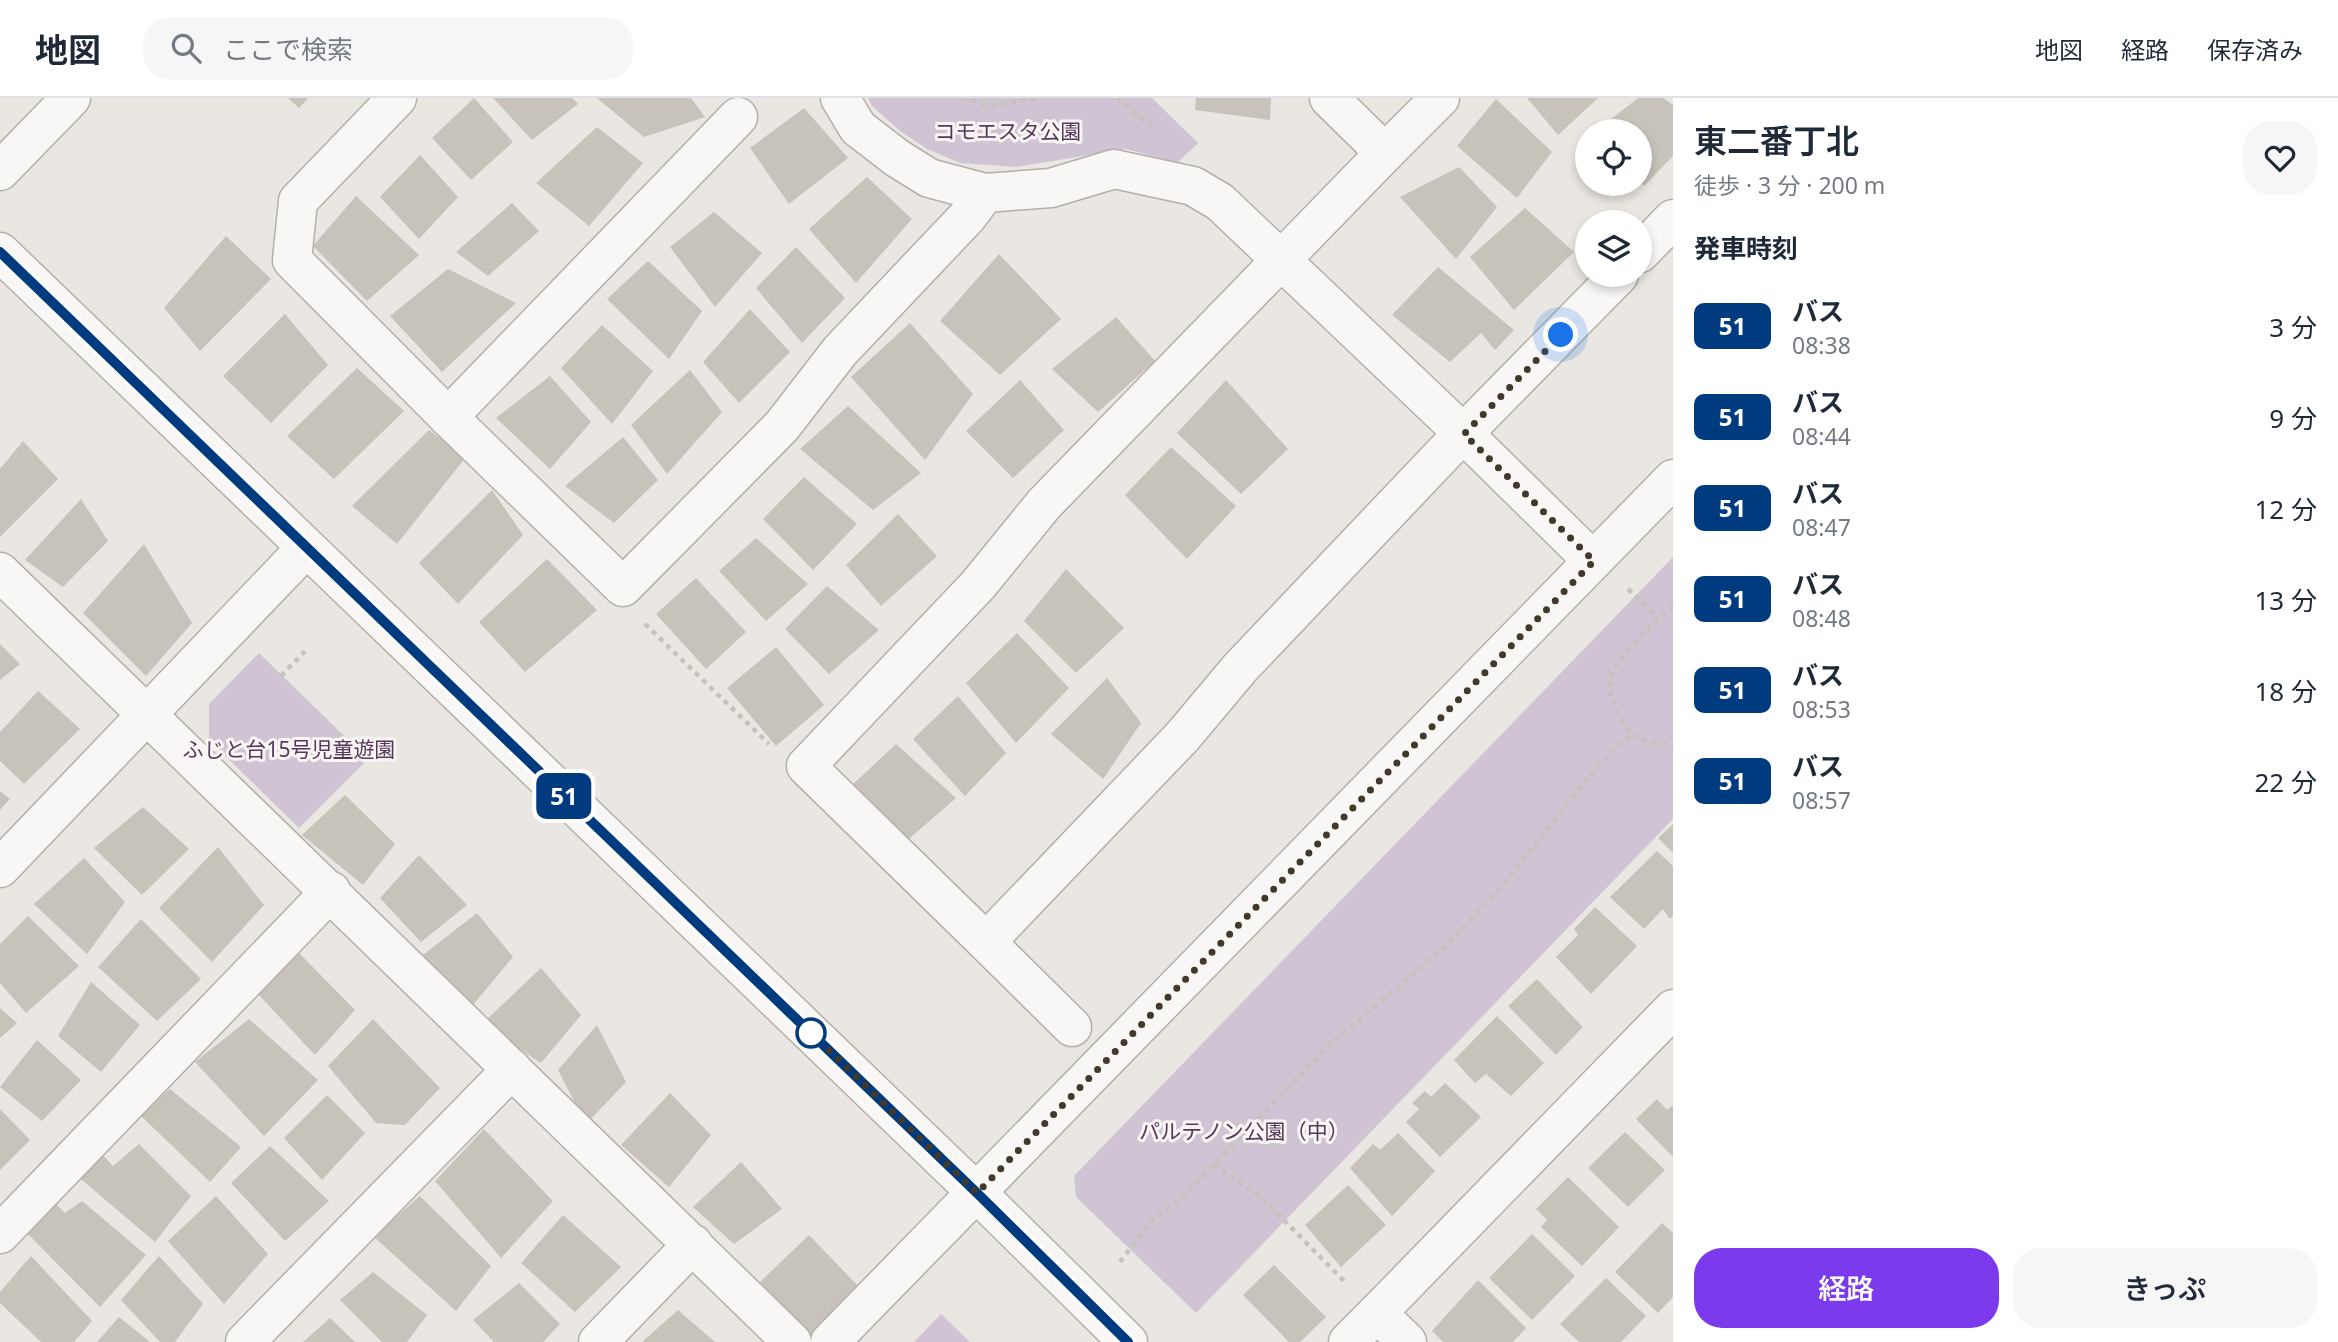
<!DOCTYPE html>
<html lang="ja">
<meta charset="utf-8">
<style>
body{margin:0;font-family:"Noto Sans","Noto Sans JP",sans-serif;background:#f6f6f7;color:#1f2937;height:100vh;display:flex;flex-direction:column;font-size:26px;white-space:nowrap}
*{box-sizing:border-box;margin:0}
p{font-size:23px;color:#747a83}
.icon{flex:none;width:38px;height:38px;fill:none;stroke:currentColor;stroke-width:2;stroke-linecap:round;stroke-linejoin:round}
.map{position:relative;flex:1;overflow:hidden}
.side{display:flex;flex-direction:column;background:#fff;width:665px}
.side>*{flex:none}
.badge{padding:0 14px;border-radius:10px;font-size:24px;line-height:46px}
.tools{position:absolute;left:1575px;top:21px;display:grid;gap:14px}
.tools a{display:grid;place-items:center;width:77px;height:77px;border-radius:50%;background:#fff;box-shadow:0 4px 10px #0003;font-size:35px}
.you{position:absolute;width:35px;height:35px;margin:-18px;border:5px solid #fff;border-radius:50%;background:#1a73e8;box-shadow:0 0 0 10px #1a73e833}
.map>.badge{position:absolute;translate:-50% -50%;box-shadow:0 0 0 4px #fff}
h2{padding:0 21px;font-size:26px;line-height:63px}
.round{display:grid;place-items:center;flex:none;width:74px;height:74px;border-radius:28px;background:#f6f6f7}
.head{display:flex;align-items:center;justify-content:space-between;height:119px;padding:0 21px}
h1{font-size:33px;font-weight:600;line-height:52px}
.button{display:flex;gap:14px;margin-top:auto;padding:14px 21px}
.button a{flex:1;height:80px;border-radius:28px;background:#7c3aed;color:#fff;font-size:28px;font-weight:600;line-height:80px;text-align:center}
.button a+a{background:#f6f6f7;color:#1f2937}
ul{padding:0;list-style:none}
li{display:flex;align-items:center;gap:21px;height:91px;padding:0 21px}
li div{flex:1}
li b{display:block;font-size:26px}
li em{font-style:normal}
li .badge{min-width:77px;font-weight:700;text-align:center}
header{display:flex;align-items:center;gap:42px;box-sizing:border-box;height:98px;padding:0 35px;background:#fff;border-bottom:2px solid #e0e1e3}
header strong{font-size:33px}
nav{display:flex;gap:38px;margin-inline-start:auto;font-size:24px}
.search{width:490px;height:63px;background:#f6f6f7;display:flex;align-items:center;gap:18px;box-sizing:border-box;padding:0 24px;border-radius:28px;color:#747a83;font-size:26px}
main{display:flex;flex:1;min-height:0}
.map>svg:first-child{display:block}
.green{fill:#d0c4d4}
.building{fill:#c7c2ba}
.lines{fill:none;stroke-linecap:round;stroke-linejoin:round}
.minor-casing{stroke:#b4afa7;stroke-width:41}
.tertiary-casing{stroke:#b4afa7;stroke-width:41}
.path{stroke:#c6c2bc;stroke-width:4.5;stroke-dasharray:5 5;stroke-linecap:butt}
.minor{stroke:#f9f7f5;stroke-width:38}
.tertiary{stroke:#f9f7f5;stroke-width:38}
.line-casing{stroke:#fff;stroke-width:16}
.line{stroke:#003b80;stroke-width:10}
.walk{stroke:#42392b;stroke-width:7;stroke-dasharray:0 12.6}
.stop-dot{fill:#fff;stroke:#003b80;stroke-width:3.5}
.labels{text-anchor:middle;stroke-width:6;stroke-linejoin:round;paint-order:stroke}
.park-label{font-size:21px;fill:#56385d;stroke:#f8f5f2}
</style>
<header>
<strong>地図</strong>
<div class="search"><svg class="icon" aria-label="search" viewBox="0 0 24 24"><circle cx="10" cy="10" r="6"/><path d="M15 15l6 6"/></svg>ここで検索</div>
<nav><a>地図</a><a>経路</a><a>保存済み</a></nav>
</header>
<main>
<div class="map">
<svg width="1673" height="1244" viewBox="0 0 1673 1244">
<rect width="100%" height="100%" fill="#eae7e2"/>
<g class="green">
<polygon points="868,0 1152,0 1198,45 1177,65 1126,51 1016,69 960,65 927,51 900,33 872,8"/>
<polygon points="1673,459 1673,721 1196,1215 1076,1099 1074,1078"/>
<polygon points="259,555 368,661 299,730 209,642 209,606"/>
<polygon points="941,1216 970,1244 914,1244"/>
</g>
<g class="building">
<polygon points="288,0 308,0 299,10"/>
<polygon points="474,0 513,44 471,82 432,40"/>
<polygon points="493,0 572,0 578,6 532,42"/>
<polygon points="597,0 691,0 705,19 644,39"/>
<polygon points="1196,0 1271,0 1270,22 1195,12"/>
<polygon points="1527,0 1598,0 1558,37"/>
<polygon points="1638,0 1663,0 1673,7 1673,58 1644,88 1640,84 1640,33 1596,33"/>
<polygon points="1496,1 1552,54 1517,100 1457,48"/>
<polygon points="804,10 848,60 789,106 750,50"/>
<polygon points="597,29 643,65 589,128 536,85"/>
<polygon points="420,57 458,99 419,141 380,99"/>
<polygon points="1459,69 1497,109 1456,161 1400,99"/>
<polygon points="867,79 912,121 856,185 809,131"/>
<polygon points="356,98 419,157 367,203 313,148"/>
<polygon points="512,105 539,133 488,178 456,154"/>
<polygon points="1525,110 1574,154 1514,212 1470,159"/>
<polygon points="714,114 762,155 715,209 670,149"/>
<polygon points="226,138 271,181 200,253 164,210"/>
<polygon points="796,149 845,200 802,245 756,190"/>
<polygon points="999,156 1061,221 1000,277 940,223"/>
<polygon points="648,163 702,213 669,261 607,201"/>
<polygon points="1438,169 1514,232 1495,252 1481,235 1450,264 1392,217"/>
<polygon points="448,171 516,205 442,274 390,218"/>
<polygon points="750,211 790,254 739,305 703,264"/>
<polygon points="285,216 328,267 271,325 223,278"/>
<polygon points="1116,219 1155,263 1098,314 1052,271"/>
<polygon points="910,225 973,296 925,362 851,279"/>
<polygon points="602,227 653,273 612,326 561,270"/>
<polygon points="357,270 404,313 334,381 287,338"/>
<polygon points="690,272 722,314 667,376 631,327"/>
<polygon points="550,278 591,324 550,371 496,320"/>
<polygon points="1020,282 1064,332 1013,380 966,333"/>
<polygon points="1226,282 1288,351 1241,396 1177,335"/>
<polygon points="848,308 921,375 873,412 800,351"/>
<polygon points="429,332 466,359 397,446 352,408"/>
<polygon points="623,339 658,382 614,425 565,388"/>
<polygon points="23,343 58,381 0,439 0,371"/>
<polygon points="1171,349 1236,408 1187,461 1125,397"/>
<polygon points="804,379 857,426 813,472 763,421"/>
<polygon points="492,392 523,437 458,506 419,465"/>
<polygon points="81,401 108,443 63,489 25,462"/>
<polygon points="898,416 937,458 881,508 846,467"/>
<polygon points="756,440 808,486 766,523 719,473"/>
<polygon points="144,446 192,525 146,578 83,515"/>
<polygon points="547,461 597,512 525,574 479,524"/>
<polygon points="1066,471 1124,530 1076,575 1024,523"/>
<polygon points="696,480 746,534 706,571 656,516"/>
<polygon points="827,488 879,532 829,576 785,531"/>
<polygon points="1017,535 1069,590 1016,645 966,585"/>
<polygon points="0,546 20,566 0,582"/>
<polygon points="776,549 824,607 776,648 727,590"/>
<polygon points="1107,580 1141,625 1103,681 1051,636"/>
<polygon points="38,593 80,631 24,686 0,663 0,634"/>
<polygon points="958,598 1006,655 965,698 913,641"/>
<polygon points="896,646 956,700 903,746 849,690"/>
<polygon points="0,693 10,701 0,712"/>
<polygon points="345,697 395,746 363,787 302,737"/>
<polygon points="143,709 189,751 142,797 94,750"/>
<polygon points="1673,726 1673,755 1658,740"/>
<polygon points="218,749 264,807 212,864 159,810"/>
<polygon points="1657,753 1673,768 1673,818 1670,821 1663,811 1644,831 1610,799"/>
<polygon points="419,757 467,807 421,844 380,800"/>
<polygon points="84,760 125,804 87,856 34,806"/>
<polygon points="1595,809 1637,848 1591,896 1556,859 1578,837 1574,831"/>
<polygon points="477,815 513,859 473,907 419,860"/>
<polygon points="28,818 79,868 26,915 0,885 0,846"/>
<polygon points="141,821 201,881 157,923 98,869"/>
<polygon points="297,853 355,912 315,957 258,896"/>
<polygon points="541,870 581,917 541,965 482,926"/>
<polygon points="1537,881 1583,929 1556,957 1508,908"/>
<polygon points="91,884 140,927 101,974 58,938"/>
<polygon points="0,910 17,925 0,940"/>
<polygon points="1497,918 1544,965 1511,998 1486,976 1475,985 1454,962"/>
<polygon points="249,921 318,982 264,1038 195,964"/>
<polygon points="373,921 440,990 405,1027 376,1025 328,968"/>
<polygon points="597,927 626,984 586,1026 558,972"/>
<polygon points="37,942 81,982 42,1023 0,989"/>
<polygon points="1445,985 1481,1019 1440,1059 1406,1024 1419,1011 1412,1005 1425,993 1431,999"/>
<polygon points="170,991 241,1049 210,1084 140,1017"/>
<polygon points="670,995 711,1037 669,1089 621,1047"/>
<polygon points="327,997 365,1035 322,1082 284,1040"/>
<polygon points="1657,1001 1667,1012 1673,1007 1673,1059 1636,1021"/>
<polygon points="0,1011 30,1042 0,1072"/>
<polygon points="484,1031 553,1103 501,1160 435,1083"/>
<polygon points="1625,1034 1665,1072 1628,1109 1588,1070"/>
<polygon points="1398,1035 1435,1073 1392,1118 1350,1070 1373,1046 1380,1052"/>
<polygon points="139,1046 191,1098 155,1144 75,1076 98,1052 113,1068"/>
<polygon points="270,1048 329,1103 285,1143 231,1085"/>
<polygon points="741,1064 782,1111 734,1146 693,1109"/>
<polygon points="1568,1079 1619,1129 1582,1168 1541,1129 1547,1122 1536,1111"/>
<polygon points="1348,1087 1386,1127 1341,1169 1305,1127"/>
<polygon points="216,1098 268,1156 224,1206 168,1143"/>
<polygon points="420,1098 491,1168 456,1213 373,1138"/>
<polygon points="82,1103 146,1157 100,1209 22,1130 54,1104 65,1115"/>
<polygon points="563,1117 621,1169 575,1214 521,1165"/>
<polygon points="1662,1125 1673,1135 1673,1199 1658,1215 1615,1174"/>
<polygon points="1532,1136 1575,1178 1532,1222 1489,1180"/>
<polygon points="809,1137 861,1191 811,1238 760,1184"/>
<polygon points="31,1158 92,1223 74,1244 41,1244 0,1205 0,1194"/>
<polygon points="159,1158 203,1206 175,1244 160,1244 121,1202"/>
<polygon points="1274,1167 1326,1219 1300,1244 1289,1244 1243,1197"/>
<polygon points="373,1174 427,1217 407,1244 382,1244 340,1202"/>
<polygon points="1606,1180 1646,1218 1621,1244 1579,1244 1560,1226"/>
<polygon points="1478,1182 1526,1230 1513,1244 1443,1244 1432,1233"/>
<polygon points="519,1185 560,1226 543,1244 494,1244 473,1222"/>
<polygon points="678,1212 715,1244 642,1244"/>
<polygon points="119,1219 150,1244 97,1244"/>
<polygon points="330,1220 355,1244 303,1244"/>
</g>
<g class="lines">
<g class="minor-casing">
<g id="minor">
<polyline points="397,0 298,103 292,162 448,319 623,489 782,328 840,253 967,119 985,95"/>
<polyline points="840,0 858,30 897,60 929,80 985,95 1051,90 1114,71 1193,88 1220,104 1464,336 1593,463"/>
<polyline points="1329,0 1385,55 1044,406 978,487 806,668 986,844 1183,638 1240,570 1445,354 1619,177"/>
<polyline points="1385,55 1440,0"/>
<polyline points="1640,155 1673,121"/>
<polyline points="448,319 738,19"/>
<polyline points="0,474 792,1244"/>
<polyline points="0,770 306,450"/>
<polyline points="986,844 1072,929"/>
<polyline points="0,1136 331,793"/>
<polyline points="245,1244 512,971"/>
<polyline points="598,1244 693,1146"/>
<polyline points="830,1244 1673,381"/>
<polyline points="1348,1244 1377,1215"/>
<polyline points="1407,1244 1377,1215 1673,911"/>
</g>
</g>
<g class="tertiary-casing">
<g id="tertiary">
<polyline points="0,73 71,0"/>
<polyline points="0,154 977,1095 1128,1244"/>
</g>
</g>
<g class="path">
<polyline points="962,0 991,7 1042,0"/>
<polyline points="1117,0 1157,33"/>
<polyline points="1628,491 1658,519"/>
<path d="M 1673,508 C 1660,518 1615,562 1611,576 C 1605,592 1620,625 1632,635 C 1643,645 1660,647 1673,648"/>
<polyline points="645,526 769,646"/>
<polyline points="281,578 305,553"/>
<polyline points="1214,1066 1262,1100 1346,1185"/>
<polyline points="1120,1164 1151,1123 1181,1101 1326,950 1447,847 1501,789 1590,677 1632,635"/>
</g>
<use href="#minor" class="minor"/>
<use href="#tertiary" class="tertiary"/>
</g>
<g class="lines">
<g class="line-casing">
<polyline id="line" points="0,154 977,1095 1128,1244"/>
</g>
<use href="#line" class="line"/>
<polyline class="walk" points="811,935 977,1095 1594,463 1464,336 1561,237"/>
</g>
<circle class="stop-dot" cx="811" cy="935" r="14"/>
<g class="labels">
<g class="park-label">
<text x="1008" y="41">コモエスタ公園</text>
<text x="289" y="659">ふじと台15号児童遊園</text>
<text x="1244" y="1041">パルテノン公園（中）</text>
</g>
</g>
</svg>
<div class="tools">
<a><svg class="icon" aria-label="locate" viewBox="0 0 24 24"><circle cx="12" cy="12" r="6"/><path d="M12 2v4M12 18v4M2 12h4M18 12h4"/></svg></a>
<a><svg class="icon" aria-label="layers" viewBox="0 0 24 24"><path d="M12 4l9 5-9 5-9-5zM3 14l9 5 9-5"/></svg></a>
</div>
<div class="you" style="left:1561px;top:237px"></div>
<b class="badge" style="left:564px;top:698px;background:#003b80;color:#fff">51</b>
</div>
<section class="side">
<div class="head"><div><h1>東二番丁北</h1><p>徒歩 · 3 分 · 200 m</p></div><a class="round"><svg class="icon" aria-label="heart" viewBox="0 0 24 24"><path d="M12 20l-8-8c-3-5 5-10 8-4 3-6 11-1 8 4z"/></svg></a></div>
<h2>発車時刻</h2>
<ul>
<li><span class="badge" style="background:#003b80;color:#fff">51</span><div><b>バス</b><p>08:38</p></div><em>3 分</em></li>
<li><span class="badge" style="background:#003b80;color:#fff">51</span><div><b>バス</b><p>08:44</p></div><em>9 分</em></li>
<li><span class="badge" style="background:#003b80;color:#fff">51</span><div><b>バス</b><p>08:47</p></div><em>12 分</em></li>
<li><span class="badge" style="background:#003b80;color:#fff">51</span><div><b>バス</b><p>08:48</p></div><em>13 分</em></li>
<li><span class="badge" style="background:#003b80;color:#fff">51</span><div><b>バス</b><p>08:53</p></div><em>18 分</em></li>
<li><span class="badge" style="background:#003b80;color:#fff">51</span><div><b>バス</b><p>08:57</p></div><em>22 分</em></li>
</ul>
<div class="button"><a>経路</a><a>きっぷ</a></div>
</section>
</main>
